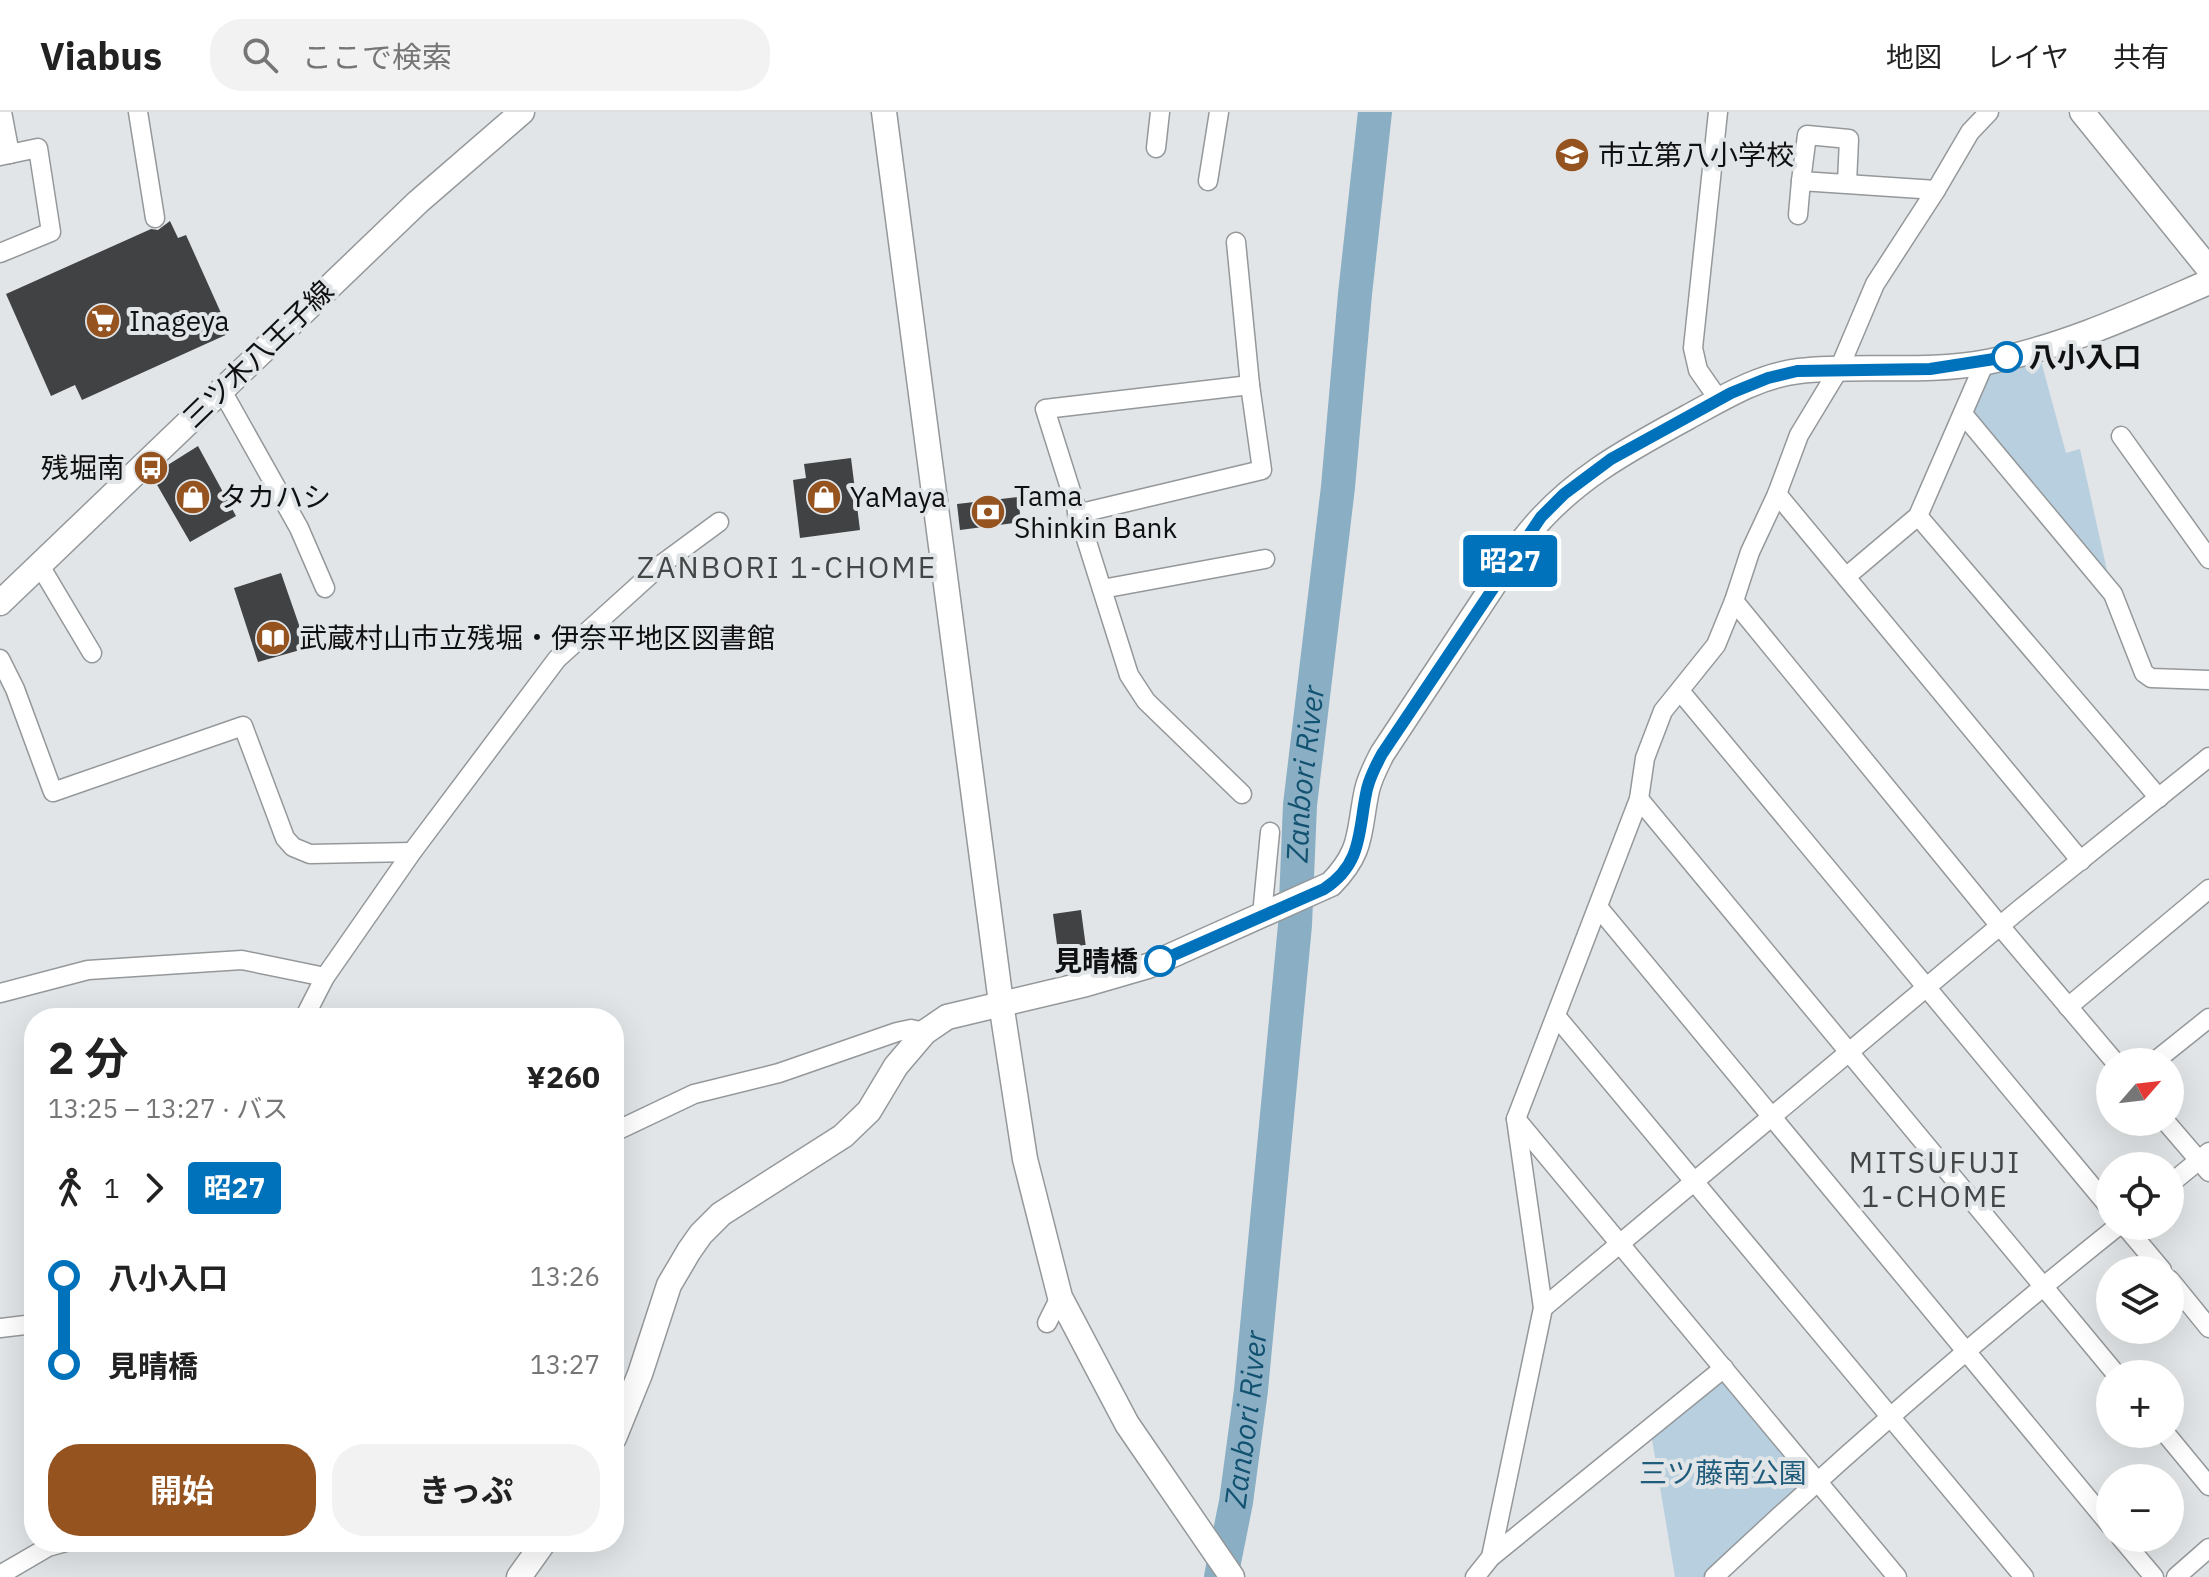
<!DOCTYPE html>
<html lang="ja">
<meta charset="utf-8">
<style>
body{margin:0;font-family:"IBM Plex Sans","Noto Sans JP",sans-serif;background:#f2f2f2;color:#222;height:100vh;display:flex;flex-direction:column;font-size:30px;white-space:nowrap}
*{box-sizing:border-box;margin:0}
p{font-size:26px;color:#767676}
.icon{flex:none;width:44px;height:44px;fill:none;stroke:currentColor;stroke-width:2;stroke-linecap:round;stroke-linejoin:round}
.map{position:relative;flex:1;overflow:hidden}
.drawer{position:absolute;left:24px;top:896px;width:600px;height:544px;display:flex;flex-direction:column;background:#fff;border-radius:32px;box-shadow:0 8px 32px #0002}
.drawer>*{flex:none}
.badge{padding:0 16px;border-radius:6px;font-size:28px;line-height:52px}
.needle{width:52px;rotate:62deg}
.fabs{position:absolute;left:2096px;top:936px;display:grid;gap:16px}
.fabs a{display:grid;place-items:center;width:88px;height:88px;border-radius:50%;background:#fff;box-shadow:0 8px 32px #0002;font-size:40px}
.map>.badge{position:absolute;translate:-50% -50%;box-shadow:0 0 0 4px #fff}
.legs{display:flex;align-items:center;gap:12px;height:88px;padding:0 24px;font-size:26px}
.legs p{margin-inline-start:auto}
.head{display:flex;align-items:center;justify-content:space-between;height:136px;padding:0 24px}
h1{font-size:44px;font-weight:700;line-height:60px}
.primary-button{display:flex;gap:16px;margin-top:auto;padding:16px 24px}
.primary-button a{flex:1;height:92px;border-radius:32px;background:#955320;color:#fff;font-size:32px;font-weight:700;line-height:92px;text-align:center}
.primary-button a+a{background:#f2f2f2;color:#222}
ul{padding:0 24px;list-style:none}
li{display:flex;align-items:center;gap:28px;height:88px;font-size:30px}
li i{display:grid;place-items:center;width:12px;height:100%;margin:0 10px;background:currentColor}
li i::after{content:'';width:20px;height:20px;margin:-10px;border:6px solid;border-radius:50%;background:#fff}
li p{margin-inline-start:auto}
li:first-child i{background:linear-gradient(#0000 50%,currentColor 0)}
li:last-child i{background:linear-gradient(currentColor 50%,#0000 0)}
header{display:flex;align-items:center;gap:48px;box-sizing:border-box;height:112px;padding:0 40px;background:#fff;border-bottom:2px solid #e0e0e0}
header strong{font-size:38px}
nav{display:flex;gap:44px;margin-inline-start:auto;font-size:28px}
.search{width:560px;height:72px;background:#f2f2f2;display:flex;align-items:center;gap:20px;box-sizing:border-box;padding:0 28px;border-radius:32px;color:#767676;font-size:30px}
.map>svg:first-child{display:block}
.green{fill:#b7cfdf}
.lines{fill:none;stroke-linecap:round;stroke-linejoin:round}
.river{stroke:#8aaec4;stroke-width:34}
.building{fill:#404244}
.street-casing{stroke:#95989a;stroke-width:21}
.secondary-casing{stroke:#95989a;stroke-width:27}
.street{stroke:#fff;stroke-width:18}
.secondary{stroke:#fff;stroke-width:24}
.line-1-casing{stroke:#fff;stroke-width:18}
.line-1{stroke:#0072bc;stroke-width:12}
.stop-1-dot{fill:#fff;stroke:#0072bc;stroke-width:4}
.labels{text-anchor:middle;stroke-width:8;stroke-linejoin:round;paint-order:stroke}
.poi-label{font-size:28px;fill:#0f1011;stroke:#e2e5e7;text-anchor:start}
.street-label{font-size:28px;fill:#0f1011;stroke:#e2e5e7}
.stop-label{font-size:28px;font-weight:bold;fill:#0f1011;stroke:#e2e5e7;text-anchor:start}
.park-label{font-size:28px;fill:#205d7d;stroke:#e2e5e7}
.neighbourhood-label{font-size:30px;letter-spacing:2px;fill:#434647;stroke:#e2e5e7}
.water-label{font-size:30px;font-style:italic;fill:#125271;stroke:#e2e5e7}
</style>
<header>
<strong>Viabus</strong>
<div class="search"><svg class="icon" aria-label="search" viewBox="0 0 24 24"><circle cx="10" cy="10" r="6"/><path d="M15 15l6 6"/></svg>ここで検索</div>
<nav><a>地図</a><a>レイヤ</a><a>共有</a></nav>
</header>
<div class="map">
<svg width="2209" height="1465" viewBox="0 0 2209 1465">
<rect width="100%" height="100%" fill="#e2e5e7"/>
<g class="green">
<polygon points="2041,249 2066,341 2080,337 2110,472 1971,306 1983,264"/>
<polygon points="1724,1261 1811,1368 1707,1465 1675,1465 1651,1321"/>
</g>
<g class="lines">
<path class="river" id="s1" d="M 1221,1465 L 1236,1390 L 1251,1278 L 1295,813 L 1300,693 L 1338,375 L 1355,182 L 1375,0"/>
</g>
<g class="building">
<polygon points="170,109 178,126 186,123 230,221 82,288 75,273 51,284 6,182 151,117 158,118"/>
<polygon points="198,334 236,404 190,430 156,371 166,365 163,356"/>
<polygon points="851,346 860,418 800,426 793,368 806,366 804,352"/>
<polygon points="1018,385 1021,410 960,418 957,392"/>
<polygon points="281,461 307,536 258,550 234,476"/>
<polygon points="1081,798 1088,851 1060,855 1053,802"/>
</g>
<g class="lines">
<g class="street-casing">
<g id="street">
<polyline points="2,0 10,42"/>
<polyline points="138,0 155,106"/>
<polyline points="1718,0 1693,236 1698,258 1719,288"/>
<polyline points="1156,36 1160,0"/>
<polyline points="0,44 38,36 51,120 0,141"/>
<polyline points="1208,69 1219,0"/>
<polyline points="1801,69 1807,23 1849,27 1847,71"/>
<polyline points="1798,103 1801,69 1936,78"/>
<polyline points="221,277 299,416 325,476"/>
<polyline points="1963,302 2113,482 2144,561 2151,566 2209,568"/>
<polyline points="2121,324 2209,447"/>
<polyline points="1777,382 2081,749"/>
<polyline points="1077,402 1262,358 1250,273 1236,130"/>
<polyline points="1918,404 2159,686"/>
<polyline points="39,452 92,541"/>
<polyline points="1847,464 1918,404 1985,250"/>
<polyline points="1102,477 1265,447"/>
<polyline points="1734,489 2000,814 2115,950"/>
<polyline points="0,547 15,577 53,680 243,614 285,726 293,735 310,742 412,740"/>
<polyline points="1680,579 2110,1096"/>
<polyline points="1242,682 1146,589 1129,563 1045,297 1250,273"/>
<polyline points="1639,687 2116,1262"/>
<polyline points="1598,795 2110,1413"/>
<polyline points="1262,803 1270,720"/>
<polyline points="0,881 88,858 242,848 325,865"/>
<polyline points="2068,895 2209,777"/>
<polyline points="1556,904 2024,1465"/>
<polyline points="304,906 325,865 412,740 557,547 662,452 719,410"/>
<polyline points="2154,950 2209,906"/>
<polyline points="1516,1007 1897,1465"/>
<polyline points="2166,1010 2209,1060"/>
<polyline points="614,1020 694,982 779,961 897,920 911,917 925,920"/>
<polyline points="2170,1072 2209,1040"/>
<polyline points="2125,1114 2162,1158"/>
<polyline points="2170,1168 2209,1216"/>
<polyline points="1543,1196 2020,797 2209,645"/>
<polyline points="1047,1211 1060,1185"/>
<polyline points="0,1216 34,1212"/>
<polyline points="2166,1322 2209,1374"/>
<polyline points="2121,1426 2154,1465"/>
<polyline points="1491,1445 1543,1196 1516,1007 1639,687 1645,646 1663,599 1716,533 1734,489 1750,440 1777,382 1799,323 1839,257 1875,172 1936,78 1970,20 1989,0"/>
<polyline points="0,1463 48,1435 66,1430"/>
<polyline points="1475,1465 1491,1445 1724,1256"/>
<path d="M 1714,1465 C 1844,1343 1978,1226 2118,1114"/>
<polyline points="2176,1465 2209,1436"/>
</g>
</g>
<g class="secondary-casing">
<g id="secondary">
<polyline points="884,0 1001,891 1025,1047 1060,1185 1127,1312 1232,1465"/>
<polyline points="2082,0 2209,157"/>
<polyline points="0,491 418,90 522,0"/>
<path d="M 614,1326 L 640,1262 L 669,1173 L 689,1139 L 701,1122 L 721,1102 L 843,1024 L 869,999 L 896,954 L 925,920 L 947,905 L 1086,872 L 1148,854 L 1331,772 C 1364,738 1358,720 1367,678 C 1370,665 1376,654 1382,642 L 1524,427 C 1568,370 1625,339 1688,305 C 1723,286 1758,264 1799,259 C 1861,252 1924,262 1987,250 C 2064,235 2137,201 2209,170"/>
<polyline points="519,1465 544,1430"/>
</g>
</g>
<use href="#street" class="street"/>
<use href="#secondary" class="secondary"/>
</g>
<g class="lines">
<g class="line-1-casing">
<path id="line-1" d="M 1160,849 L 1324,777 C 1364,751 1358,717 1367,677 C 1370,665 1376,653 1382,642 L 1541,405 L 1564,382 L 1611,347 L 1731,281 L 1768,266 L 1797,259 L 1930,257 L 2007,245"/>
</g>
<use href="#line-1" class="line-1"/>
</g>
<defs>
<g id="school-disc" transform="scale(1.8)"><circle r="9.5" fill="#955320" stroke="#e2e5e7"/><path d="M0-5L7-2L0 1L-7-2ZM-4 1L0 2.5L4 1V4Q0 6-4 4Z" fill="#fff"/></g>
<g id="supermarket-disc" transform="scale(1.8)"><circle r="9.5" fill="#955320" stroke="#e2e5e7"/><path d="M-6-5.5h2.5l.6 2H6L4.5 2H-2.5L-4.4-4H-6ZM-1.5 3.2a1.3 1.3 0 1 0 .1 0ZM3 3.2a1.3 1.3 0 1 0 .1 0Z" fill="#fff"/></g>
<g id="bus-disc" transform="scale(1.8)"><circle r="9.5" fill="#955320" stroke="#e2e5e7"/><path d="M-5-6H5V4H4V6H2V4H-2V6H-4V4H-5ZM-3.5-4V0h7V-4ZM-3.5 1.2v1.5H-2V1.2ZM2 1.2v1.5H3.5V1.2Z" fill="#fff"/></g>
<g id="shop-disc" transform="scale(1.8)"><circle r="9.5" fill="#955320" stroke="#e2e5e7"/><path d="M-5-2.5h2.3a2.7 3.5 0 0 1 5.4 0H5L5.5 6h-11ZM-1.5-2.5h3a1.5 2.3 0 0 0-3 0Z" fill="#fff"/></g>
<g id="bank-disc" transform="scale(1.8)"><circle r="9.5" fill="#955320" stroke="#e2e5e7"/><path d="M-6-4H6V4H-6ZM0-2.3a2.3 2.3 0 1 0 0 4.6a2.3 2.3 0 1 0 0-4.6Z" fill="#fff"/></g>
<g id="library-disc" transform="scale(1.8)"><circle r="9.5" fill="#955320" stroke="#e2e5e7"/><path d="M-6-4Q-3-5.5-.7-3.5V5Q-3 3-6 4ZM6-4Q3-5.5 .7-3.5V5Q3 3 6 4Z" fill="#fff"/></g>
</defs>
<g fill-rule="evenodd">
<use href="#school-disc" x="1572" y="43"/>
<use href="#supermarket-disc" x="103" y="209"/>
<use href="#bus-disc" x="151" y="356"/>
<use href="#shop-disc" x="193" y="385"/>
<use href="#shop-disc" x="824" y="385"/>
<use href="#bank-disc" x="988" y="400"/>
<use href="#library-disc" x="273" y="526"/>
</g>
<g class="stop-1-dot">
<circle cx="2007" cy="245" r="14"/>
<circle cx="1160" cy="849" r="14"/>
</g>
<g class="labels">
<g class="poi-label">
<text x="1598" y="53">市立第八小学校</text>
<text x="129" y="219">Inageya</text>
<text x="125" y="366" text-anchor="end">残堀南</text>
<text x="1014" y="394">Tama<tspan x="1014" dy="32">Shinkin Bank</tspan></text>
<text x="219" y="395">タカハシ</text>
<text x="850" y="395">YaMaya</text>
<text x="299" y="536">武蔵村山市立残堀・伊奈平地区図書館</text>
</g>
<g class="street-label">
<text transform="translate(258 242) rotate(-44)" y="10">三ツ木八王子線</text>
</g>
<g class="stop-label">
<text x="2029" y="255">八小入口</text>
<text x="1138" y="859" text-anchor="end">見晴橋</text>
</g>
<g class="park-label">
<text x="1723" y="1371">三ツ藤南公園</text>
</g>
<g class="neighbourhood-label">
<text x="787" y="466">ZANBORI 1-CHOME</text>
<text x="1935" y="1061">MITSUFUJI<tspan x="1935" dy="34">1-CHOME</tspan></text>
</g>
<g class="water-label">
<text dy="10" stroke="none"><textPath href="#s1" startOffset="808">Zanbori River</textPath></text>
<text dy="10" stroke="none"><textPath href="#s1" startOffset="160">Zanbori River</textPath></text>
</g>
</g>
</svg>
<div class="fabs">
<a><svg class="needle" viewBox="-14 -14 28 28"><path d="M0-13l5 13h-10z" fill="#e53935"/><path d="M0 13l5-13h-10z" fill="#767676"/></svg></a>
<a><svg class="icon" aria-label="locate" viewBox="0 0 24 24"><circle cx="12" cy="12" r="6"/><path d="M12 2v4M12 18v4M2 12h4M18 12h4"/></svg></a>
<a><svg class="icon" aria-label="layers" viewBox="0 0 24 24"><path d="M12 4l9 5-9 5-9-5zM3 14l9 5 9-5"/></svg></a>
<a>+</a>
<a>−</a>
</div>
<b class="badge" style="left:1510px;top:449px;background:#0072bc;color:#fff">昭27</b>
<section class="drawer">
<div class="head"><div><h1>2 分</h1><p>13:25 – 13:27 · バス</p></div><b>¥260</b></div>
<div class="legs"><svg class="icon" aria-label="walk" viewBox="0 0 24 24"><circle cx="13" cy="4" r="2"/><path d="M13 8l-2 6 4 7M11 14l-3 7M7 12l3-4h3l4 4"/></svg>1<svg class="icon" aria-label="forward" viewBox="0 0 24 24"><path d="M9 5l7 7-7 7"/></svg><b class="badge" style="background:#0072bc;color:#fff">昭27</b></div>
<ul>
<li><i style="color:#0072bc"></i><b>八小入口</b><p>13:26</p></li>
<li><i style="color:#0072bc"></i><b>見晴橋</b><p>13:27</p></li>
</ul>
<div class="primary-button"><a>開始</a><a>きっぷ</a></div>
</section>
</div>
